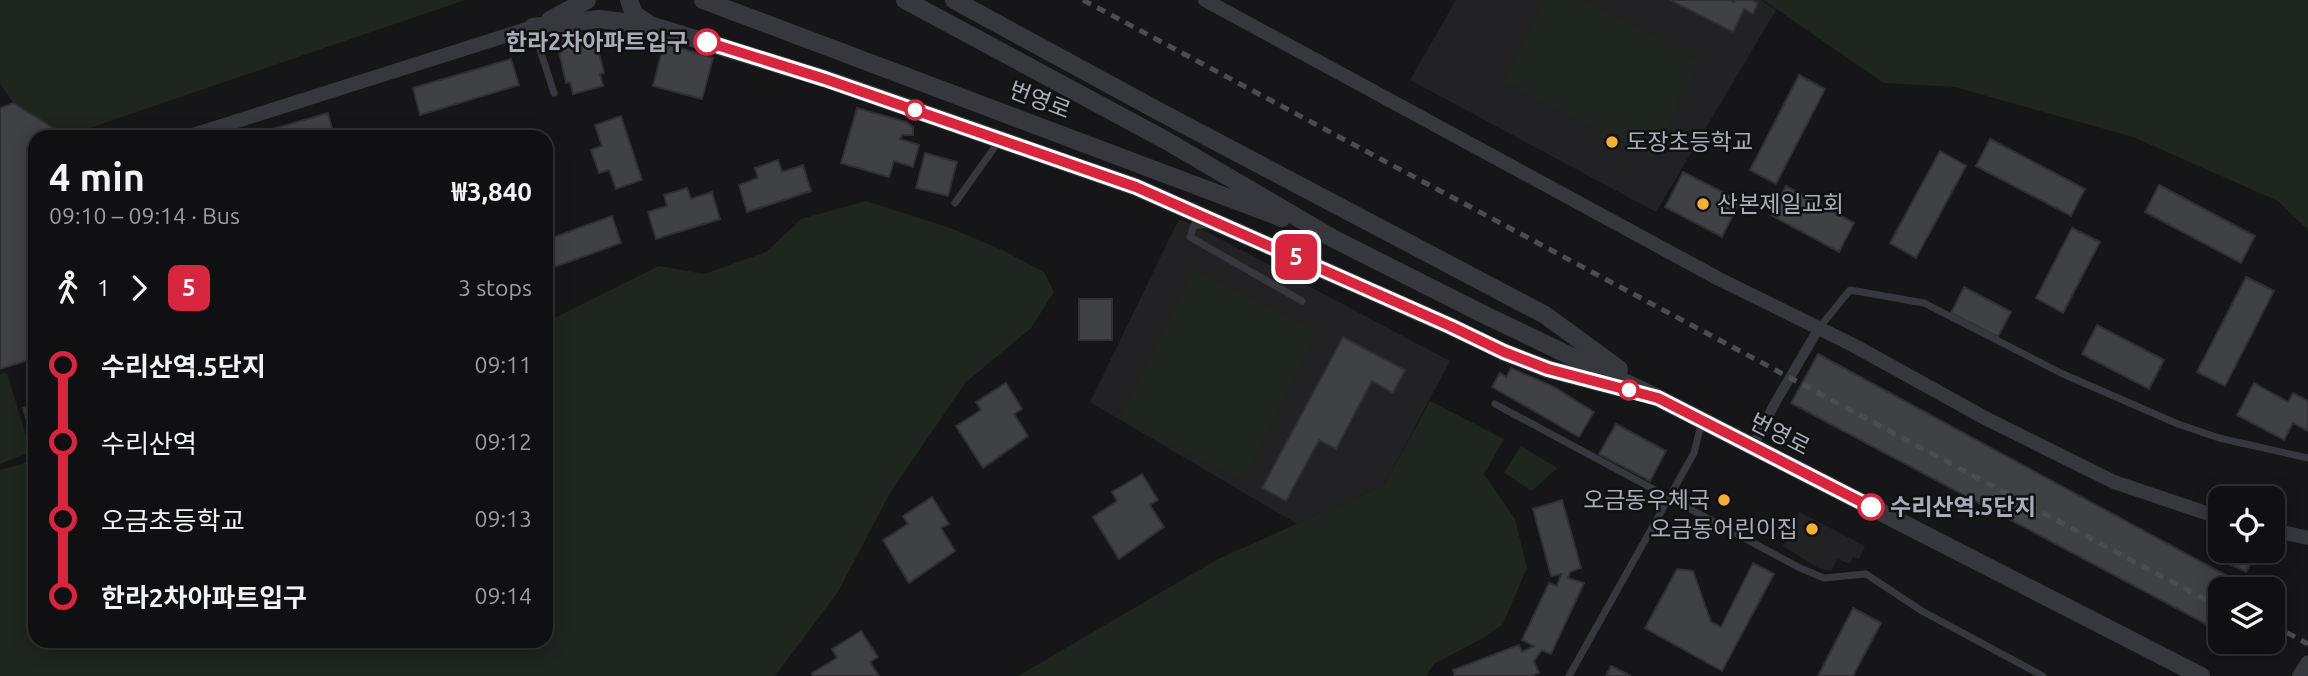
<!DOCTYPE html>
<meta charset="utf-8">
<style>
body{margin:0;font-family:Ubuntu,"Noto Sans KR",sans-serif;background:#19191b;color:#f1f3f6;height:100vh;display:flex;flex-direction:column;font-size:26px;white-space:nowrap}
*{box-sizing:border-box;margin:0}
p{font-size:23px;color:#9c9d9f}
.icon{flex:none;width:38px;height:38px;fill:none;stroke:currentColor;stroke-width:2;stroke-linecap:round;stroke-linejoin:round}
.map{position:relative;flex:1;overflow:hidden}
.sheet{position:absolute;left:28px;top:130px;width:525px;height:518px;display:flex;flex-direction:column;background:#101012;border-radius:21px;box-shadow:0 4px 18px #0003,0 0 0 2px #303032}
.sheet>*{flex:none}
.badge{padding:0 14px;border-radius:10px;font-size:24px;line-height:46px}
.buttons{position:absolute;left:2208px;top:486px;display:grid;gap:14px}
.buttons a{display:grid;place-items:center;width:77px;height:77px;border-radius:14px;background:#101012;box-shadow:0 4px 18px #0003,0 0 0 2px #303032;font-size:35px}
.map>.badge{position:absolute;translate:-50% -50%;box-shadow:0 0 0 4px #fff}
.legs{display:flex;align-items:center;gap:10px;height:77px;padding:0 21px;font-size:23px}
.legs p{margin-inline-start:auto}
.overview{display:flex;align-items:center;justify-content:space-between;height:119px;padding:0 21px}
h1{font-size:38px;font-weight:700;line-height:52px}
ul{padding:0 21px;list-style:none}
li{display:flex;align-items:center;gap:24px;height:77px;font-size:26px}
li i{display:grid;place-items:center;width:10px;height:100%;margin:0 9px;background:currentColor}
li i::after{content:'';width:18px;height:18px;margin:-9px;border:5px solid;border-radius:50%;background:#101012}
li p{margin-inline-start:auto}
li:first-child i{background:linear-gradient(#0000 50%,currentColor 0)}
li:last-child i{background:linear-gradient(currentColor 50%,#0000 0)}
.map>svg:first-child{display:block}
.built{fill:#222225}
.green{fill:#1e261f}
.building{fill:#404145;stroke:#303034;stroke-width:2}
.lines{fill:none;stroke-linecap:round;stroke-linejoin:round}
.service{stroke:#37383d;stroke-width:7}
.pedestrian{stroke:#37383d;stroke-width:10}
.minor{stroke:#37383d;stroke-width:14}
.tertiary{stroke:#37383d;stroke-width:18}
.rail{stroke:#4a4c52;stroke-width:5;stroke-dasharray:9 7;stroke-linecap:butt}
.line-1-casing{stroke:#fff;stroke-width:16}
.line-1{stroke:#d7263d;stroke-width:10}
.stop-1-dot{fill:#fff;stroke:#d7263d;stroke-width:3.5}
.poi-dot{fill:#f2b134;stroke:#111113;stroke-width:2.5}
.labels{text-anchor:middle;stroke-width:5;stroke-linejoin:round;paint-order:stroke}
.stop-label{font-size:23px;font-weight:bold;fill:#a8adb8;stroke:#111113;text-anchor:end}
.street-label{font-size:23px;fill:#a8adb8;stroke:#111113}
.poi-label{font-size:23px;fill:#a8adb8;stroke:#111113;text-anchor:start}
</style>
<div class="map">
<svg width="2308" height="676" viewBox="0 0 2308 676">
<rect width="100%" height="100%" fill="#161618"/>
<g class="built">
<polygon points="1456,0 1761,0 1776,10 1656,212 1410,80"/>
<polygon points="1179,219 1194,225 1450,361 1384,485 1297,524 1090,402"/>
<polygon points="1799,512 1865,546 1859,559 1853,557 1850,564 1837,559 1831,571 1818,568 1783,546"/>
</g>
<g class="green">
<polygon points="0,0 465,0 66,136 13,103 0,83"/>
<polygon points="1545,0 1580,0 1699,61 1651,156 1504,81"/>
<polygon points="1763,0 2308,0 2308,230 2278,201 2133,137 1955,87 1884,83"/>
<polygon points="866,201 950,228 1002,250 1044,272 1054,292 1031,328 966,382 890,493 838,592 775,676 0,676 0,470 35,460 35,640 546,640 546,322 659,266 704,274 766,252 801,219"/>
<polygon points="1194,271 1317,332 1244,480 1121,419"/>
<polygon points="7,373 31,452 0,464 0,374"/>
<polygon points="1430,401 1504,439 1484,474 1515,519 1527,568 1503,624 1485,637 1434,664 1426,676 1018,676 1218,559 1384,485"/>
<polygon points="1521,446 1557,468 1532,491 1504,473"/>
</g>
<g class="building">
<polygon points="1670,0 1730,0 1734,2 1735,0 1752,0 1758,3 1753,14 1744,9 1733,32"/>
<polygon points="572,32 587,35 592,42 596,41 604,73 600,74 603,86 573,94 570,82 566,83 559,52 562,51 562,42 566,36"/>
<polygon points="664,43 713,58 702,99 653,86"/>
<polygon points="511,59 519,85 420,115 413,88"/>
<polygon points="1799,75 1825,89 1776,184 1750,170"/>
<polygon points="13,103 66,136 35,136 35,358 0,369 0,108"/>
<polygon points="857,108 906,122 913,127 913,135 902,135 900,139 919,145 913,167 894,161 889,177 841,163"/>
<polygon points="328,113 334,136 249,136"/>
<polygon points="621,116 642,180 616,189 609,170 599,173 591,150 602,146 595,125"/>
<polygon points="1990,139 2085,189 2071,216 1976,166"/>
<polygon points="1940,151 1966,166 1916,258 1890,243"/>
<polygon points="925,153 957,162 948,196 916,188"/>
<polygon points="778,160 782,172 803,165 811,191 747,212 739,185 758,178 755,168"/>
<polygon points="1683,172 1740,201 1722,237 1665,207"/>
<polygon points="2159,185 2255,236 2241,263 2145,212"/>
<polygon points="1786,186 1854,223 1839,252 1771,215"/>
<polygon points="687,188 691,199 712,192 720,219 656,239 648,212 667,206 664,195"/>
<polygon points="612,216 621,243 546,270 546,240"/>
<polygon points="2072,228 2100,242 2063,313 2036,298"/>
<polygon points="2246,277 2274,291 2225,386 2197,372"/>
<polygon points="1964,287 2011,312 1998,337 1951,313"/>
<rect x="1079" y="299" width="33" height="41"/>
<polygon points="2097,325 2164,360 2149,389 2082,354"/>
<polygon points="1343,337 1405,370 1393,393 1372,381 1336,449 1319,440 1286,501 1262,488"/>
<polygon points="1818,354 2253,590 2221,590 2221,632 1791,403"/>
<polygon points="1511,368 1554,387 1594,412 1579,437 1492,387 1500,373 1506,377"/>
<polygon points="1006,383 1022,409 1014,414 1028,436 983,468 956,426 981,410 976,402"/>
<polygon points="2254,383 2288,402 2293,393 2308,401 2308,431 2293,423 2284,440 2237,415"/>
<polygon points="35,405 35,429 30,431 23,408"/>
<polygon points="1616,424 1666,451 1650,481 1599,454"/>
<polygon points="1142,474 1158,500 1150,505 1164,527 1119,559 1093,517 1117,501 1112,492"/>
<polygon points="932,497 949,524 941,528 955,551 909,583 883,540 908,524 903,516"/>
<polygon points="1562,500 1581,568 1570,572 1568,578 1584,583 1551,654 1542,650 1534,661 1539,673 1531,676 1455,676 1453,670 1519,645 1522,652 1534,646 1522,640 1549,583 1557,586 1561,574 1551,576 1533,509"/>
<polygon points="2231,551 2257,551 2246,572 2225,562"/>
<polygon points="1753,563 1774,574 1722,671 1645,628 1677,569 1693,571 1711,622 1721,627"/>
<polygon points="2273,601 2280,604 2273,617"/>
<polygon points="1853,608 1881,623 1853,676 1818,676"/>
<polygon points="861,631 878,657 870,662 879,676 813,676 812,673 837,658 832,649"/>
<polygon points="2239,642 2260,642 2255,651"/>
<polygon points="1611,666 1631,676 1606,676"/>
</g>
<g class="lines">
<g class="service">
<polyline points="533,28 554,93"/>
<polyline points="955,203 999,141"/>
<polyline points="1208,225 1194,225 1190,237 1302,301"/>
<polyline points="1819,328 1850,290 1924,303 2063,374 2178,424 2219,438 2308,458"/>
<polyline points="1495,404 1800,568 1824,578 1866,574 1922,611 2043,676"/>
<polyline points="1569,676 1694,453 1702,421"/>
</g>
<polyline class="pedestrian" points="1752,448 1775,403 1819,328"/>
<g class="minor">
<polyline points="1205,0 1719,279 1853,345 1985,418 2114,482 2221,518"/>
<polyline points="190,136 533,27"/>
<polyline points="2273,530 2308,538"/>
<polyline points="2299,676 2308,662"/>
</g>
<g class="tertiary">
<polyline points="629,0 634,14 650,25 826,79 1136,187 1450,326 1504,352 1548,369 1621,388"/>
<polyline points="703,0 1282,218"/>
<polyline points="905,0 1167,141 1334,239 1483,314 1658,398 2201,676"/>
<polyline points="954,0 1162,113 1545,315 1619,369"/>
<polyline points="550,20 587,0"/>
<polyline points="533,27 599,19 647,25"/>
</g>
<g class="rail">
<polyline points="1083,0 2221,608"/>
<polyline points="2273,625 2308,644"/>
</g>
</g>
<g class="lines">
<g class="line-1-casing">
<polyline id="line-1" points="707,42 825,79 1136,187 1450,326 1504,352 1548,369 1658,398 1871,507"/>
</g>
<use href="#line-1" class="line-1"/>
</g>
<g class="stop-1-dot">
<circle cx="707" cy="42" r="12"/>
<circle cx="915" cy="110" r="9"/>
<circle cx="1629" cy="390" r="9"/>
<circle cx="1871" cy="507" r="12"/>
</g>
<g class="poi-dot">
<circle cx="1612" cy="142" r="7"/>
<circle cx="1703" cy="204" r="7"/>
<circle cx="1724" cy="500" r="7"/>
<circle cx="1812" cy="529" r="7"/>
</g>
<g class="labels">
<g class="stop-label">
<text x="688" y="50">한라2차아파트입구</text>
<text x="1890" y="515" text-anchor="start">수리산역.5단지</text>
</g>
<g class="street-label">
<text transform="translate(1040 100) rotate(21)" y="8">번영로</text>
<text transform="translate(1780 434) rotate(27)" y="8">번영로</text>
</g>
<g class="poi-label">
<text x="1626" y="150">도장초등학교</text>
<text x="1717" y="212">산본제일교회</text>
<text x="1710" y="508" text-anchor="end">오금동우체국</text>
<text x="1798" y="537" text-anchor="end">오금동어린이집</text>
</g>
</g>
</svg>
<div class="buttons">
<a><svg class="icon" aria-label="locate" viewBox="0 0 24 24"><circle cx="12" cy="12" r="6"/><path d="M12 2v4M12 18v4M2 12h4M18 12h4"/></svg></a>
<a><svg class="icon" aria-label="layers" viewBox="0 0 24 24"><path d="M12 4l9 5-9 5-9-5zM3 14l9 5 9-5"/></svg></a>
</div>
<b class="badge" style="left:1296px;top:257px;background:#d7263d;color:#fff">5</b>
<section class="sheet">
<div class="overview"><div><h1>4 min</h1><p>09:10 – 09:14 · Bus</p></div><b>₩3,840</b></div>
<div class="legs"><svg class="icon" aria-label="walk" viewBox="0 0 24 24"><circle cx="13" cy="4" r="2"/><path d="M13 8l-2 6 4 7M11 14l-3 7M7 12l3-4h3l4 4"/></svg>1<svg class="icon" aria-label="forward" viewBox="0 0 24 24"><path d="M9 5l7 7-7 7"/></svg><b class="badge" style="background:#d7263d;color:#fff">5</b><p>3 stops</p></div>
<ul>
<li><i style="color:#d7263d"></i><b>수리산역.5단지</b><p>09:11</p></li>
<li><i style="color:#d7263d"></i><span>수리산역</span><p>09:12</p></li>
<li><i style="color:#d7263d"></i><span>오금초등학교</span><p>09:13</p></li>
<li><i style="color:#d7263d"></i><b>한라2차아파트입구</b><p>09:14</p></li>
</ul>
</section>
</div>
